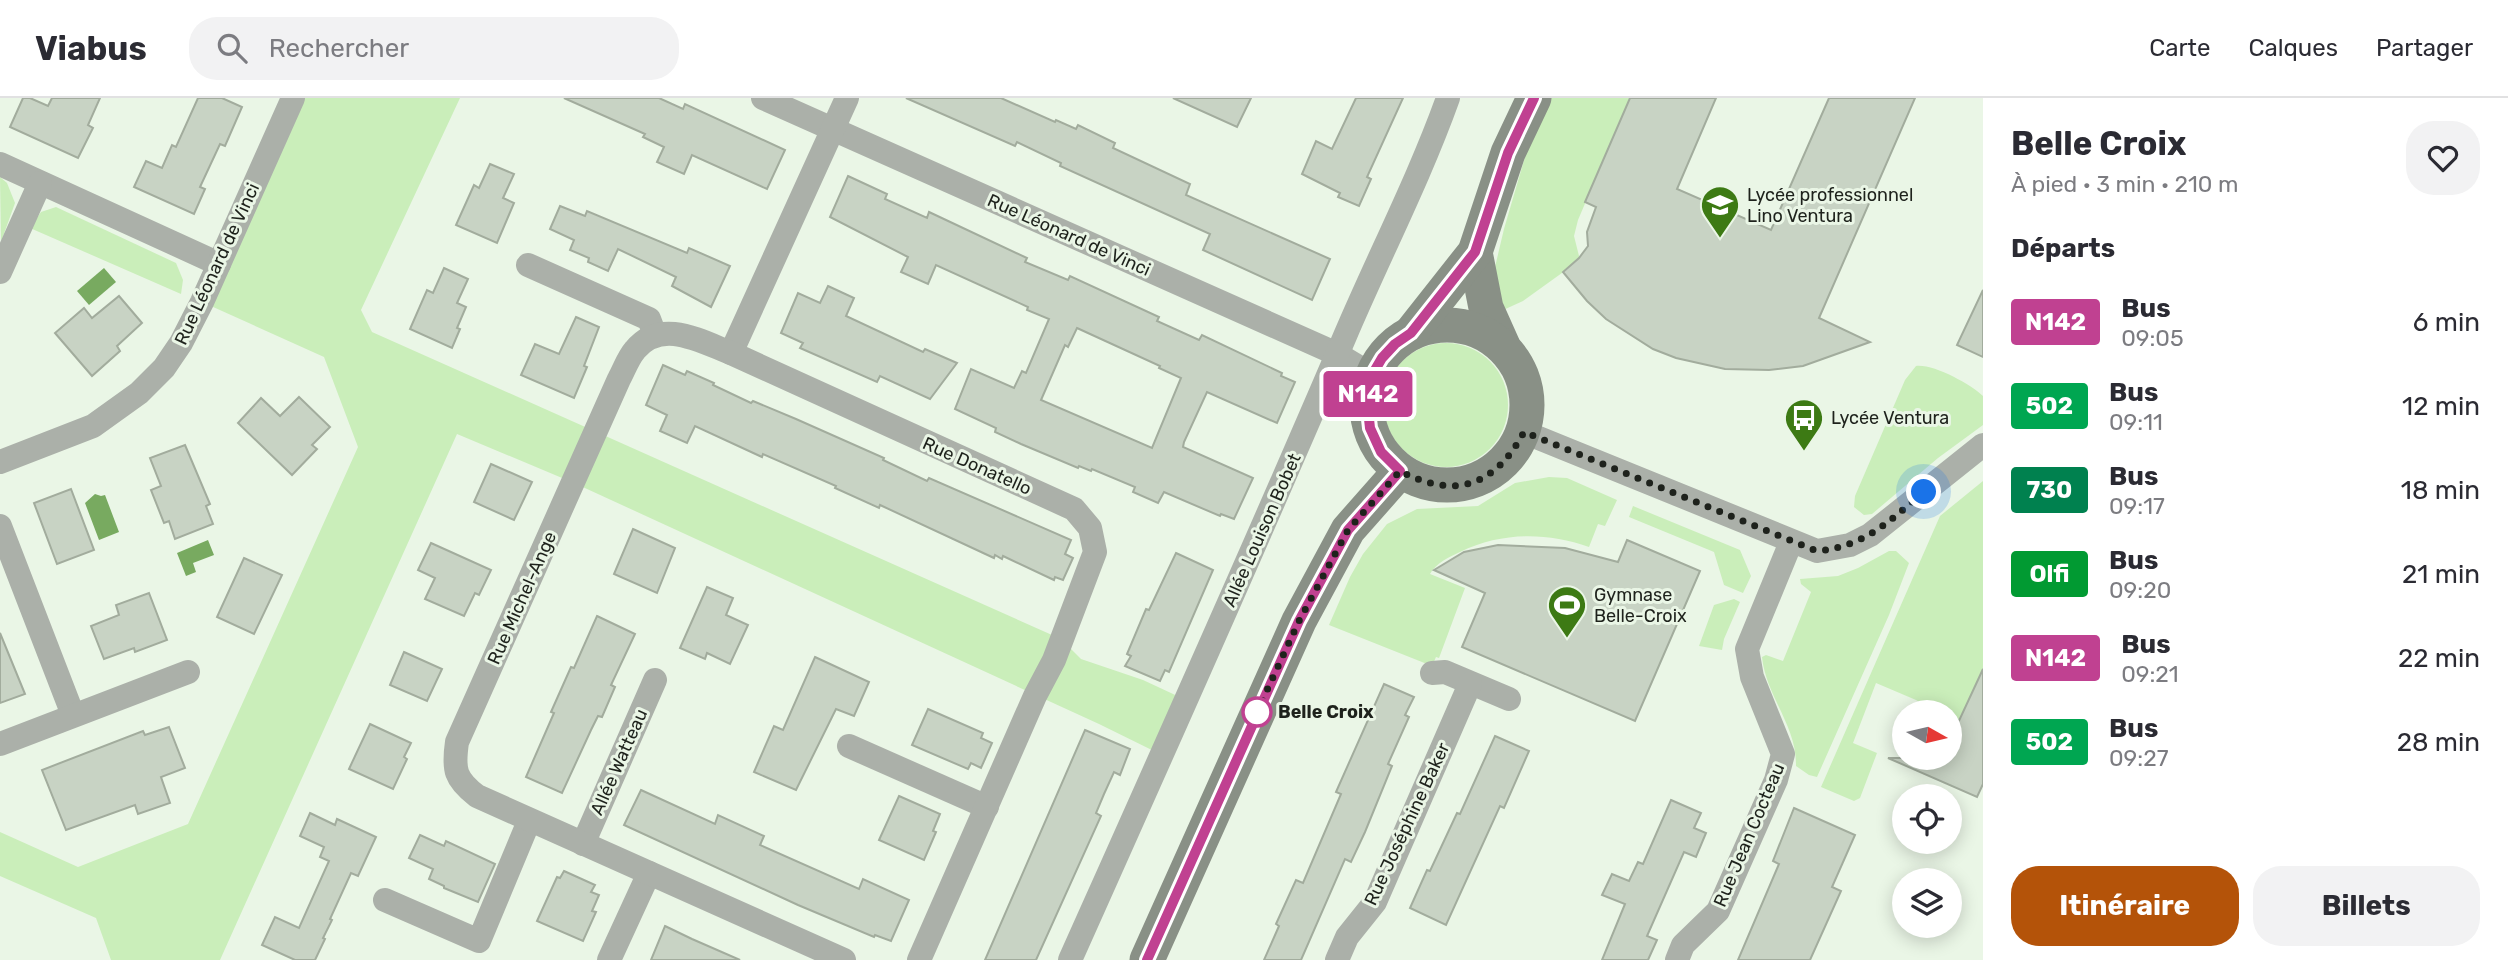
<!DOCTYPE html>
<html lang="fr">
<meta charset="utf-8">
<style>
body{margin:0;font-family:Rubik,sans-serif;background:#f2f2f3;color:#2b2b33;height:100vh;display:flex;flex-direction:column;font-size:26px;white-space:nowrap}
*{box-sizing:border-box;margin:0}
p{font-size:23px;color:#7c7c81}
.icon{flex:none;width:38px;height:38px;fill:none;stroke:currentColor;stroke-width:2;stroke-linecap:round;stroke-linejoin:round}
.map{position:relative;flex:1;overflow:hidden}
.panel{display:flex;flex-direction:column;background:#fff;width:525px}
.panel>*{flex:none}
.badge{padding:0 14px;border-radius:5px;font-size:24px;line-height:46px}
.needle{width:46px;rotate:98deg}
.controls{position:absolute;left:1892px;top:602px;display:grid;gap:14px}
.controls a{display:grid;place-items:center;width:70px;height:70px;border-radius:50%;background:#fff;box-shadow:0 4px 18px #0003;font-size:35px}
.you{position:absolute;width:35px;height:35px;margin:-18px;border:5px solid #fff;border-radius:50%;background:#1a73e8;box-shadow:0 0 0 10px #1a73e833}
.map>.badge{position:absolute;translate:-50% -50%;box-shadow:0 0 0 4px #fff}
h2{padding:0 28px;font-size:26px;line-height:63px}
.round{display:grid;place-items:center;flex:none;width:74px;height:74px;border-radius:28px;background:#f2f2f3}
.head{display:flex;align-items:center;justify-content:space-between;height:119px;padding:0 28px}
h1{font-size:33px;font-weight:700;line-height:52px}
.action{display:flex;gap:14px;margin-top:auto;padding:14px 28px}
.action a{flex:1;height:80px;border-radius:28px;background:#b45309;color:#fff;font-size:28px;font-weight:700;line-height:80px;text-align:center}
.action a+a{background:#f2f2f3;color:#2b2b33}
ul{padding:0;list-style:none}
li{display:flex;align-items:center;gap:21px;height:84px;padding:0 28px}
li div{flex:1}
li b{display:block;font-size:26px}
li em{font-style:normal}
li .badge{min-width:77px;font-weight:700;text-align:center}
header{display:flex;align-items:center;gap:42px;box-sizing:border-box;height:98px;padding:0 35px;background:#fff;border-bottom:2px solid #e1e1e2}
header strong{font-size:33px}
nav{display:flex;gap:38px;margin-inline-start:auto;font-size:24px}
.search{width:490px;height:63px;background:#f2f2f3;display:flex;align-items:center;gap:18px;box-sizing:border-box;padding:0 24px;border-radius:28px;color:#7c7c81;font-size:26px}
main{display:flex;flex:1;min-height:0}
.map>svg:first-child{display:block}
.green{fill:#caeeba}
.water{fill:#78aa60}
.building{fill:#c8d3c4;stroke:#a2ac9d;stroke-width:2;fill-rule:evenodd}
.lines{fill:none;stroke-linecap:round;stroke-linejoin:round}
.minor{stroke:#abb0a9;stroke-width:24}
.secondary{stroke:#899086;stroke-width:35}
.line-casing{stroke:#fff;stroke-width:16}
.line{stroke:#c04191;stroke-width:10}
.walk{stroke:#1e221c;stroke-width:7;stroke-dasharray:0 12.6}
.stop-dot{fill:#fff;stroke:#c04191;stroke-width:3.5}
.labels{text-anchor:middle;stroke-width:6;stroke-linejoin:round;paint-order:stroke}
.poi-label{font-size:18px;fill:#1e221c;stroke:#eaf6e6;text-anchor:start}
.street-label{font-size:18px;fill:#1e221c;stroke:#eaf6e6}
.stop-label{font-size:18px;font-weight:bold;fill:#1e221c;stroke:#eaf6e6;text-anchor:start}
</style>
<header>
<strong>Viabus</strong>
<div class="search"><svg class="icon" aria-label="search" viewBox="0 0 24 24"><circle cx="10" cy="10" r="6"/><path d="M15 15l6 6"/></svg>Rechercher</div>
<nav><a>Carte</a><a>Calques</a><a>Partager</a></nav>
</header>
<main>
<div class="map">
<svg width="1983" height="862" viewBox="0 0 1983 862">
<rect width="100%" height="100%" fill="#eaf6e6"/>
<g class="green">
<polygon points="293,0 460,0 361,212 372,234 1061,541 1081,561 1143,582 1186,602 1162,657 1099,626 574,385 457,336 220,862 111,862 96,820 0,778 0,734 78,769 188,726 358,349 324,259 202,204"/>
<polygon points="1550,0 1630,0 1578,122 1574,138 1580,162 1523,203 1501,213 1495,169 1504,131 1527,52"/>
<polygon points="0,79 7,85 15,105 1,144"/>
<polygon points="56,109 176,165 183,182 181,196 30,130 41,114"/>
<circle cx="1446" cy="307" r="62"/>
<path d="M 1916,268 C 1934,266 1970,286 1983,298 L 1983,327 L 1938,360 L 1872,416 L 1864,417 L 1854,409 L 1855,398 L 1905,282 Z"/>
<path d="M 1549,379 L 1567,380 L 1617,402 L 1605,428 L 1598,426 L 1589,449 C 1546,434 1501,434 1460,454 C 1449,459 1436,465 1430,476 L 1465,490 L 1439,560 L 1436,559 L 1432,568 L 1329,527 L 1350,479 L 1363,456 L 1387,426 L 1417,411 L 1478,408 L 1515,385 Z"/>
<polygon points="1983,383 1983,591 1958,625 1950,621 1950,614 1937,614 1916,602 1876,585 1853,645 1877,655 1860,700 1854,703 1821,689 1940,418"/>
<polygon points="1633,408 1740,452 1751,478 1743,495 1724,487 1714,454 1629,419"/>
<path d="M 1889,453 L 1896,453 L 1909,465 L 1889,517 L 1817,679 L 1809,677 L 1796,668 C 1797,628 1766,598 1762,559 L 1766,557 L 1783,563 L 1811,494 L 1801,486 L 1800,481 L 1838,478 L 1858,470 Z"/>
<polygon points="1734,501 1740,504 1724,541 1722,552 1699,548 1714,507"/>
</g>
<g class="water">
<polygon points="104,170 116,184 89,207 77,193"/>
<polygon points="95,396 101,398 105,397 119,434 99,442 85,405"/>
<polygon points="208,442 214,457 193,465 196,474 186,478 177,455"/>
</g>
<g class="building">
<polygon points="23,0 30,0 48,8 52,0 100,0 88,27 93,30 78,60 10,29"/>
<polygon points="198,0 222,0 242,9 225,48 220,46 200,89 205,91 194,116 134,89 146,63 162,70 172,47 176,49"/>
<polygon points="564,0 659,0 683,11 685,6 785,52 767,91 692,57 684,76 657,64 664,49 643,39 645,36"/>
<polygon points="906,0 1001,0 1055,24 1056,22 1076,31 1078,27 1115,45 1113,50 1190,86 1186,97 1330,161 1312,202 1203,152 1210,136 1060,68 1061,65 1017,44 1015,48"/>
<polygon points="1173,0 1251,0 1237,29"/>
<polygon points="1356,0 1403,0 1367,79 1371,81 1359,108 1338,99 1340,95 1302,76 1316,43 1332,51"/>
<polygon points="1630,0 1716,0 1677,91 1771,132 1829,0 1915,0 1819,220 1870,244 1803,268 1769,272 1725,271 1676,260 1653,251 1606,221 1587,203 1563,174 1579,160 1588,148 1587,134 1596,109 1585,104"/>
<polygon points="490,66 514,76 503,100 514,105 497,145 456,127 474,87 479,90"/>
<path d="M 848,78 L 887,96 L 885,101 L 927,120 L 929,114 L 1027,160 L 1025,164 L 1068,182 L 1070,178 L 1159,219 L 1157,223 L 1199,242 L 1202,237 L 1282,275 L 1281,278 L 1295,284 L 1277,325 L 1207,294 L 1184,344 L 1183,349 L 1253,380 L 1234,421 L 1221,416 L 1220,418 L 1164,394 L 1158,405 L 1133,394 L 1135,389 L 1092,371 L 1091,373 L 1079,368 L 1078,370 L 1021,346 L 995,334 L 996,330 L 955,311 L 971,271 L 1014,290 L 1022,273 L 1026,275 L 1049,221 L 1027,212 L 1028,209 L 936,167 L 928,186 L 901,174 L 908,159 L 830,119 ZM 1077,230 L 1160,268 L 1159,270 L 1181,280 L 1152,350 L 1041,302 L 1065,247 L 1068,249 Z"/>
<polygon points="560,108 585,118 587,113 687,155 689,150 730,168 711,209 672,188 676,179 618,151 608,173 588,164 589,160 570,152 574,142 550,131"/>
<polygon points="444,170 468,181 457,205 466,209 457,230 460,231 452,250 410,231 427,192 433,195"/>
<polygon points="828,188 854,200 846,218 923,254 925,251 957,265 930,301 880,278 877,284 800,250 803,245 781,235 798,195 820,205"/>
<polygon points="1983,192 1983,259 1957,247"/>
<polygon points="119,198 142,225 117,248 120,253 92,278 55,235 84,210 92,220"/>
<polygon points="576,219 599,229 584,268 587,269 574,300 521,277 535,246 559,256"/>
<polygon points="663,267 685,277 687,273 714,285 713,287 751,305 753,303 796,321 884,360 883,362 927,383 929,380 1071,442 1065,456 1073,460 1063,482 1055,479 1054,482 1003,458 1002,461 995,457 994,460 880,407 879,410 835,390 836,388 763,356 762,359 695,328 687,345 660,333 667,317 646,307"/>
<polygon points="299,299 330,329 312,347 317,351 292,377 238,325 261,300 280,318"/>
<polygon points="185,347 210,406 206,408 213,426 175,441 169,423 164,425 151,392 161,388 150,360"/>
<polygon points="491,366 532,384 514,422 474,404"/>
<polygon points="71,391 94,452 57,466 34,405"/>
<polygon points="633,431 675,450 657,495 614,476"/>
<polygon points="1627,442 1700,473 1635,623 1462,549 1485,495 1434,472 1464,454 1498,447 1565,450 1618,464"/>
<polygon points="431,445 491,472 479,497 475,495 464,518 425,501 435,480 418,472"/>
<polygon points="1176,455 1213,472 1169,574 1165,572 1160,583 1125,568 1131,558 1127,556 1146,511 1149,512"/>
<polygon points="244,460 282,477 254,536 217,519"/>
<polygon points="707,489 733,500 726,517 748,527 730,566 707,555 705,561 680,550"/>
<polygon points="149,495 167,542 135,554 134,550 104,561 91,528 119,517 116,507"/>
<polygon points="597,518 635,536 611,587 615,589 602,619 598,618 591,632 562,695 526,679 554,615 551,614 571,569 574,570"/>
<polygon points="0,535 25,596 0,605"/>
<polygon points="404,554 442,571 427,603 390,587"/>
<polygon points="815,559 869,584 854,618 836,611 796,692 754,674 774,628 783,632"/>
<polygon points="1983,571 1983,686 1977,699 1888,660 1950,660 1950,621 1958,625"/>
<polygon points="1384,586 1414,599 1405,617 1409,619 1388,666 1392,668 1365,734 1351,764 1345,761 1301,862 1264,862 1279,828 1276,826 1296,782 1303,785 1341,696 1336,694"/>
<polygon points="928,611 983,635 981,640 992,645 981,670 971,665 968,671 912,647"/>
<polygon points="370,626 411,645 404,659 407,661 393,691 349,671"/>
<polygon points="169,629 185,670 161,679 170,705 138,716 135,707 66,732 42,672 143,633 145,637"/>
<polygon points="1085,632 1130,651 1120,677 1114,674 1104,696 1096,715 1101,718 1036,862 985,862"/>
<polygon points="1495,638 1529,653 1504,710 1500,708 1446,827 1410,810 1427,772 1430,773 1457,715 1460,716"/>
<polygon points="641,692 715,726 718,717 764,738 760,747 859,791 863,781 909,802 891,843 875,837 874,839 798,807 624,727"/>
<polygon points="899,698 940,716 933,733 936,734 924,762 879,742"/>
<polygon points="1671,702 1701,715 1694,730 1706,735 1696,759 1684,754 1647,838 1657,842 1648,862 1602,862 1625,806 1602,797 1612,776 1629,783 1638,764 1643,766"/>
<polygon points="1794,710 1855,737 1832,789 1841,793 1810,862 1738,862 1779,766 1773,763"/>
<polygon points="310,715 335,727 337,721 376,739 358,778 351,775 330,821 332,822 323,840 325,841 315,862 295,862 262,847 275,819 299,830 329,763 320,759 324,749 300,738"/>
<polygon points="420,737 444,748 446,743 495,766 478,804 444,790 444,788 429,781 433,771 409,760"/>
<polygon points="564,773 595,787 591,794 599,797 592,813 596,814 583,843 537,823 557,779 560,780"/>
<polygon points="665,828 692,841 740,862 651,862"/>
</g>
<g class="lines">
<g class="minor">
<polyline points="763,0 1337,256 1372,277"/>
<polyline points="0,66 219,166"/>
<polyline points="528,167 649,221 655,237"/>
<polyline points="0,174 40,85"/>
<polyline points="731,255 847,0"/>
<polyline points="1524,334 1817,453 1850,447 1870,437 1983,347"/>
<polyline points="0,364 93,328 139,295 164,270 181,245 202,204 293,0"/>
<polyline points="0,428 73,617"/>
<polyline points="1432,575 1445,574 1509,601"/>
<polyline points="0,646 188,574"/>
<polyline points="849,648 987,709"/>
<polyline points="583,746 655,582"/>
<polyline points="385,802 479,843 529,723"/>
<polyline points="609,862 649,775"/>
<path d="M 844,862 L 477,698 C 455,681 453,672 457,644 L 619,281 C 624,272 628,260 635,252 C 661,220 700,243 731,255 L 1074,411 L 1090,430 L 1095,454 L 1054,562 L 1035,598 L 919,862"/>
<path d="M 1070,862 C 1163,654 1256,447 1345,238 C 1379,158 1419,81 1448,0"/>
<polyline points="1337,862 1347,839 1375,804 1470,586"/>
<polyline points="1677,862 1683,847 1718,813 1776,682 1783,656 1752,579 1747,551 1791,444"/>
</g>
<g class="secondary">
<polyline points="1475,154 1486,210 1503,248"/>
<circle cx="1447" cy="307" r="80"/>
<polyline points="1411,235 1475,154 1508,55 1534,0"/>
<polyline points="1147,862 1299,523 1348,432 1400,373"/>
</g>
</g>
<g class="lines">
<g class="line-casing">
<polyline id="line" points="1147,862 1299,523 1348,432 1400,373 1381,354 1370,330 1367,303 1372,277 1382,260 1395,246 1411,235 1475,154 1508,55 1534,0"/>
</g>
<use href="#line" class="line"/>
<path class="walk" d="M 1257,614 L 1299,523 L 1348,432 L 1400,373 C 1455,402 1495,388 1524,334 L 1817,453 C 1866,448 1888,424 1924,394"/>
</g>
<defs>
<g id="school-pin" transform="scale(2.0125)"><path d="M0 17L-7.5 6A9.5 9.5 0 1 1 7.5 6Z" fill="#3d7a14" stroke="#eaf6e6"/><path d="M0-5L7-2L0 1L-7-2ZM-4 1L0 2.5L4 1V4Q0 6-4 4Z" fill="#fff"/></g>
<g id="bus-pin" transform="scale(2.0125)"><path d="M0 17L-7.5 6A9.5 9.5 0 1 1 7.5 6Z" fill="#3d7a14" stroke="#eaf6e6"/><path d="M-5-6H5V4H4V6H2V4H-2V6H-4V4H-5ZM-3.5-4V0h7V-4ZM-3.5 1.2v1.5H-2V1.2ZM2 1.2v1.5H3.5V1.2Z" fill="#fff"/></g>
<g id="stadium-pin" transform="scale(2.0125)"><path d="M0 17L-7.5 6A9.5 9.5 0 1 1 7.5 6Z" fill="#3d7a14" stroke="#eaf6e6"/><path d="M0-5a6.5 5 0 1 0 0 10a6.5 5 0 1 0 0-10ZM-3.5-1.8h7v3.6h-7Z" fill="#fff"/></g>
</defs>
<g fill-rule="evenodd">
<use href="#school-pin" x="1720" y="107"/>
<use href="#bus-pin" x="1804" y="320"/>
<use href="#stadium-pin" x="1567" y="507"/>
</g>
<circle class="stop-dot" cx="1257" cy="614" r="14"/>
<g class="labels">
<g class="poi-label">
<text x="1747" y="103">Lycée professionnel<tspan x="1747" dy="21">Lino Ventura</tspan></text>
<text x="1831" y="326">Lycée Ventura</text>
<text x="1594" y="503">Gymnase<tspan x="1594" dy="21">Belle-Croix</tspan></text>
</g>
<g class="street-label">
<text transform="translate(1069 137) rotate(24)" y="6">Rue Léonard de Vinci</text>
<text transform="translate(217 166) rotate(-65)" y="6">Rue Léonard de Vinci</text>
<text transform="translate(977 368) rotate(24)" y="6">Rue Donatello</text>
<text transform="translate(1262 432) rotate(-66)" y="6">Allée Louison Bobet</text>
<text transform="translate(522 500) rotate(-66)" y="6">Rue Michel-Ange</text>
<text transform="translate(619 664) rotate(-66)" y="6">Allée Watteau</text>
<text transform="translate(1407 726) rotate(-65)" y="6">Rue Joséphine Baker</text>
<text transform="translate(1749 737) rotate(-67)" y="6">Rue Jean Cocteau</text>
</g>
<g class="stop-label">
<text x="1278" y="620">Belle Croix</text>
</g>
</g>
</svg>
<div class="controls">
<a><svg class="needle" viewBox="-14 -14 28 28"><path d="M0-13l5 13h-10z" fill="#e53935"/><path d="M0 13l5-13h-10z" fill="#7c7c81"/></svg></a>
<a><svg class="icon" aria-label="locate" viewBox="0 0 24 24"><circle cx="12" cy="12" r="6"/><path d="M12 2v4M12 18v4M2 12h4M18 12h4"/></svg></a>
<a><svg class="icon" aria-label="layers" viewBox="0 0 24 24"><path d="M12 4l9 5-9 5-9-5zM3 14l9 5 9-5"/></svg></a>
</div>
<div class="you" style="left:1924px;top:394px"></div>
<b class="badge" style="left:1368px;top:296px;background:#c04191;color:#fff">N142</b>
</div>
<section class="panel">
<div class="head"><div><h1>Belle Croix</h1><p>À pied · 3 min · 210 m</p></div><a class="round"><svg class="icon" aria-label="heart" viewBox="0 0 24 24"><path d="M12 20l-8-8c-3-5 5-10 8-4 3-6 11-1 8 4z"/></svg></a></div>
<h2>Départs</h2>
<ul>
<li><span class="badge" style="background:#c04191;color:#fff">N142</span><div><b>Bus</b><p>09:05</p></div><em>6 min</em></li>
<li><span class="badge" style="background:#00a651;color:#fff">502</span><div><b>Bus</b><p>09:11</p></div><em>12 min</em></li>
<li><span class="badge" style="background:#00814f;color:#fff">730</span><div><b>Bus</b><p>09:17</p></div><em>18 min</em></li>
<li><span class="badge" style="background:#019a32;color:#fff">Olfi</span><div><b>Bus</b><p>09:20</p></div><em>21 min</em></li>
<li><span class="badge" style="background:#c04191;color:#fff">N142</span><div><b>Bus</b><p>09:21</p></div><em>22 min</em></li>
<li><span class="badge" style="background:#00a651;color:#fff">502</span><div><b>Bus</b><p>09:27</p></div><em>28 min</em></li>
</ul>
<div class="action"><a>Itinéraire</a><a>Billets</a></div>
</section>
</main>
